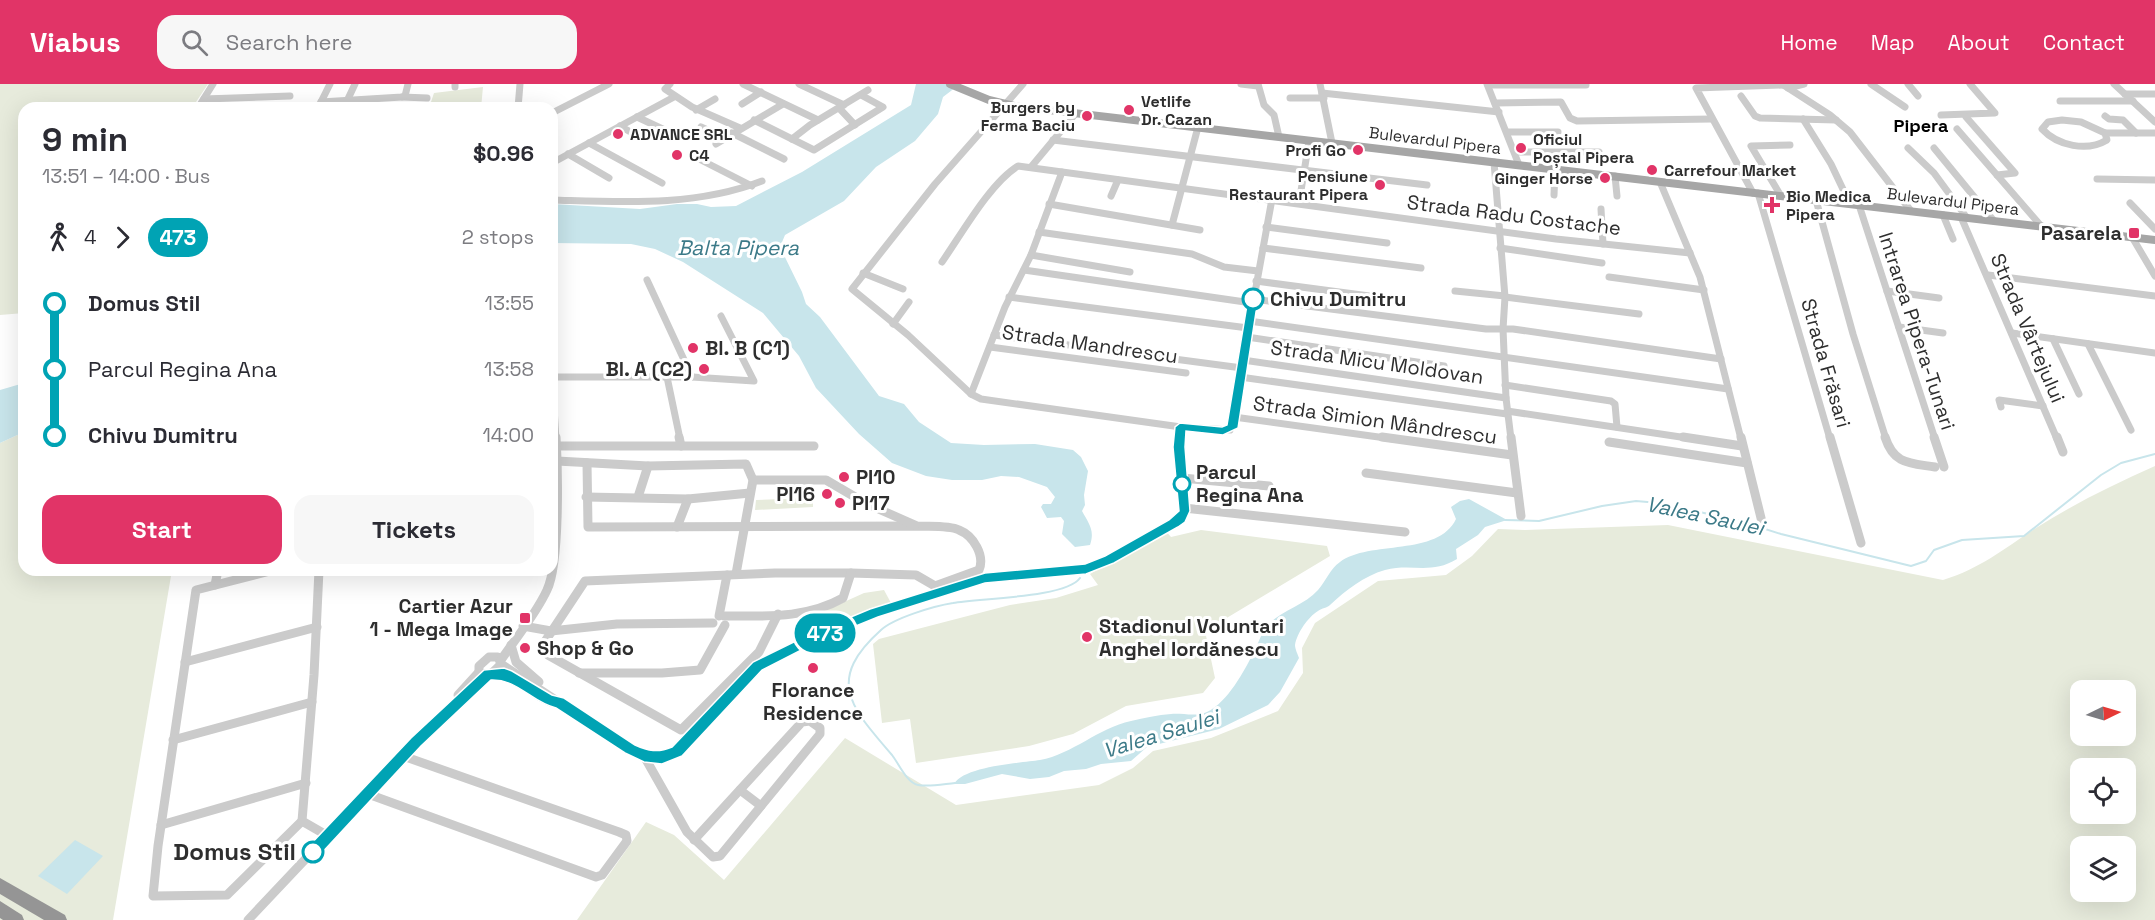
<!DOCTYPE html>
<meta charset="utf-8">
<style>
body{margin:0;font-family:"Space Grotesk",sans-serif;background:#f7f7f7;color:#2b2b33;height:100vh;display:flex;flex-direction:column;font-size:22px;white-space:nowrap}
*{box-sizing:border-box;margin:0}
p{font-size:20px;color:#7c7c81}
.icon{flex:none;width:33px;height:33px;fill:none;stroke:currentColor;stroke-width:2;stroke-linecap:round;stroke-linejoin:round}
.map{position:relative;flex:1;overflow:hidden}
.side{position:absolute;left:18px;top:18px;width:540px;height:474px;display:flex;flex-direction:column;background:#fff;border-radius:18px;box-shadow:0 6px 24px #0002}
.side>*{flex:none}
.badge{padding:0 12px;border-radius:20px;font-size:21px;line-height:39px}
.needle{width:39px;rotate:85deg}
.fabs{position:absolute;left:2070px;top:596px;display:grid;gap:12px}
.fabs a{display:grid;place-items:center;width:66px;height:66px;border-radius:12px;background:#fff;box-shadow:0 6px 24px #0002;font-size:30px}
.map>.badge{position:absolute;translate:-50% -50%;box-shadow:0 0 0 3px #fff}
.legs{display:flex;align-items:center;gap:9px;height:66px;padding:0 24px;font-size:20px}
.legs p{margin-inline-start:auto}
.overview{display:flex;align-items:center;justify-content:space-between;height:102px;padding:0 24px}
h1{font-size:33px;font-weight:600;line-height:45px}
.button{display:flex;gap:12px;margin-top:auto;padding:12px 24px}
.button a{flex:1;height:69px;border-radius:18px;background:#e13467;color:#fff;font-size:24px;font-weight:600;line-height:69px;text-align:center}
.button a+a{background:#f7f7f7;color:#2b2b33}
ul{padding:0 24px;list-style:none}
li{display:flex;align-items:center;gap:21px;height:66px;font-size:22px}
li i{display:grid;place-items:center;width:9px;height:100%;margin:0 8px;background:currentColor}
li i::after{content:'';width:15px;height:15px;margin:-8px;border:4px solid;border-radius:50%;background:#fff}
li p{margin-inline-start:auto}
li:first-child i{background:linear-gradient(#0000 50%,currentColor 0)}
li:last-child i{background:linear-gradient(currentColor 50%,#0000 0)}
header{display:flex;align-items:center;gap:36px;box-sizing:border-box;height:84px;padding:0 30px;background:#e13467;color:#fff}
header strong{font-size:28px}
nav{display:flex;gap:33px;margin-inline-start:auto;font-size:21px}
.search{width:420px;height:54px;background:#f7f7f7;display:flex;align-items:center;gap:15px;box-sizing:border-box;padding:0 21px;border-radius:18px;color:#7c7c81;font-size:22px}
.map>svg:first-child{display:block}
.green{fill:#e7ebdc;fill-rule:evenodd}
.water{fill:#c8e5eb}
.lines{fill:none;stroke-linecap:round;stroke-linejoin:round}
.stream{stroke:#c8e5eb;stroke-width:2}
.minor-far1{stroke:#cbcbcb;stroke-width:7}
.minor{stroke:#cbcbcb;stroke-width:9}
.major{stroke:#a6a6a6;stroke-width:8}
.highway{fill:#959595;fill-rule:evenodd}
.line-1{fill:#00a3b4;stroke:#fff;stroke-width:1.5}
.poi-dot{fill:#e13467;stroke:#fff;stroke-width:2}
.stop-1-dot{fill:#fff;stroke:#00a3b4;stroke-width:3}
.labels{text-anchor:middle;stroke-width:6;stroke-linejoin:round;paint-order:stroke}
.far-poi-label{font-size:16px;font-weight:bold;fill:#2e2e2e;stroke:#fff;text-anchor:start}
.far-street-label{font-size:16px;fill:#2e2e2e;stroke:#fff}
.far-neighbourhood-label{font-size:18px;font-weight:bold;fill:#000;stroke:#fff}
.street-label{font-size:20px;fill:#2e2e2e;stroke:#fff}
.poi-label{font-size:20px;font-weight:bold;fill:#2e2e2e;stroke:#fff;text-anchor:start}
.stop-label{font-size:20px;font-weight:bold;fill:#2e2e2e;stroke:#fff;text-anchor:start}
.water-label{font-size:21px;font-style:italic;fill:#3c7a88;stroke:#fff}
.near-stop-label{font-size:24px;font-weight:bold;fill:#2e2e2e;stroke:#fff;text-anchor:end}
</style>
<header>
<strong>Viabus</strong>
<div class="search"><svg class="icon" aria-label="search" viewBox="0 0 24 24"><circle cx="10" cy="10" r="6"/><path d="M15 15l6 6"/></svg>Search here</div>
<nav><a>Home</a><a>Map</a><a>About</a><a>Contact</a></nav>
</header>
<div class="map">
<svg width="2155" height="836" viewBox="0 0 2155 836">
<rect width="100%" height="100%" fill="#fff"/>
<g class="green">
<polygon points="0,0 208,0 192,24 24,24 24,229 0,231"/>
<polygon points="483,3 481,24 429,24 434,9"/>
<polygon points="24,348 24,486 172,486 113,836 0,836 0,359"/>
<path d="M 2155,382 L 2155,836 L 577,836 L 646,738 L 674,751 L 724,796 L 845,654 L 956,721 L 1099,701 L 1133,684 L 1153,667 L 1211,654 L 1278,627 L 1303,589 L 1302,564 L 1315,539 L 1378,497 L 1446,491 L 1472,472 L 1498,445 L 1525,446 L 1668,441 L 1943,496 C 1980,485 2005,464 2036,444 C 2074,420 2114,400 2155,382 ZM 2080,606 L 2126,606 L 2126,651 L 2080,651 ZM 2080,684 L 2126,684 L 2126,729 L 2080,729 ZM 2080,762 L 2126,762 L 2126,807 L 2080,807 Z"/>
<polygon points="806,414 813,416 813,423 755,426 756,416"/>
<polygon points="1164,445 1171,453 1201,446 1327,462 1330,472 1205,547 1215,594 1203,609 1126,622 1073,650 1029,662 916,679 910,635 882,639 873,560 879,555 1010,521 1056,514 1098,501 1090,490"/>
<polygon points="884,506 891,519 829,542 822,528 864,509"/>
</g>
<g class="water">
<path d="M 916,0 L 960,0 L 943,13 L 938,30 L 915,57 L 876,83 L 844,117 L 785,151 L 780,163 L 802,208 L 806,220 L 820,233 L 879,312 L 904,320 L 919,338 L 951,359 L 984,361 L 1035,360 L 1073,366 L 1081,373 L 1088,387 L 1084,411 L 1085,421 L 1082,427 C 1089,440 1095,446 1090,461 L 1075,463 L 1062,450 L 1064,437 L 1061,433 L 1047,434 L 1041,423 L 1043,420 L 1051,420 L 1055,413 L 1047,403 L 1019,393 L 1001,392 L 982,396 L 952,396 L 926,392 L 892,379 L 859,350 L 816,304 L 799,272 L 763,229 L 683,178 L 655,165 L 631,160 L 552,159 L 552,120 L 640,125 L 677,120 L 697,120 L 711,123 L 736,122 L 802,88 L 911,21 Z"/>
<polygon points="24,299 24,348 0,359 0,306"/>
<path d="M 1469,415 L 1507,436 L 1485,443 L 1478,451 L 1456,465 L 1457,475 C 1431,491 1412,479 1385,486 C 1364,492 1346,506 1330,521 C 1327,524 1322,524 1318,527 C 1308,533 1297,549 1295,561 C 1295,565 1298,571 1299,574 L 1280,608 L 1268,621 L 1219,645 L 1147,663 L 1131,677 L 1101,680 L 1086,685 L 1064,687 L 1049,693 L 1030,695 L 1002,690 L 965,700 L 954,700 C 964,682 1020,679 1040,676 C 1073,670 1098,644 1131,637 C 1144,634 1158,631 1171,630 C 1183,629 1196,633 1207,628 C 1228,618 1244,587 1254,568 C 1258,560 1261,550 1266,543 C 1279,527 1304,522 1318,506 C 1326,497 1330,485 1340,478 C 1369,456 1438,473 1456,435 L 1451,423 L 1460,417 Z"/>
<polygon points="75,756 103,772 67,810 38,792"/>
</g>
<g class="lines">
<g class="stream">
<polyline points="1505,436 1539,437 1602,422 1636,417 1659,419 1740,437 1781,450 1911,482 1926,477 1934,466 1962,456 2024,452 2101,391 2121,379 2155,370"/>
<path d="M 955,699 C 944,700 929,703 918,701 C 907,699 899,680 892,671 C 852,624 824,597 881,546 C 894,534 934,522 953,519 C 979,514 1066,514 1080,494"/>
</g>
<g class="minor-far1">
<polyline points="455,0 455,3"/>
<polyline points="670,0 665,5 692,23 740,44"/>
<polyline points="743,0 818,36"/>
<polyline points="799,0 844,21"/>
<polyline points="1023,0 935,100 852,205 908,251 971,310 981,315 1181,343 1230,346 1272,115"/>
<polyline points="1241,0 1258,2"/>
<polyline points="1258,0 1264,21 1274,31 1279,53"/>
<polyline points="1320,0 1332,59"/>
<polyline points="1487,0 1519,81"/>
<polyline points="1782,0 1830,31 1850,48 1911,127"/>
<polyline points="1871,0 1905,23"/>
<polyline points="1908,0 1918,12"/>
<polyline points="2114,0 2155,38"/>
<polyline points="1488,1 1586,1"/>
<polyline points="1788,4 1804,0"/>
<polyline points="1322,9 1499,28"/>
<polyline points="2125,10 2155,10"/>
<polyline points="1741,12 1755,32 1760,34 1836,36"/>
<polyline points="402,13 427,14"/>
<polyline points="1290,14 1324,14"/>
<polyline points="204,15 290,12"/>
<polyline points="347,17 355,0"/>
<polyline points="2060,17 2133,17"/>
<polyline points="321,18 402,13 405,12 408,0"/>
<polyline points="1495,19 1561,18 1570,34 1577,37 1712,35"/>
<polyline points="742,20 761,8"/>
<polyline points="198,24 213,0"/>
<polyline points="318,24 330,0"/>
<polyline points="518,24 520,0"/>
<polyline points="839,24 855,41"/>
<polyline points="696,26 715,15"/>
<polyline points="552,29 609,0"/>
<polyline points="1941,31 1995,29 1970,0"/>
<polyline points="2105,32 2109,35 2123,36 2136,49"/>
<polyline points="637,33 669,48"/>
<polyline points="1966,33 2015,89 1997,91"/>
<polyline points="1803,35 1831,80 1850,120"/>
<polyline points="754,36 814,66 883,23 861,11"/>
<path d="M 2062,36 L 2081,38 L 2105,49 L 2107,56 C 2087,68 2058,62 2042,45 L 2048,38 Z"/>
<polyline points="620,42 634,50"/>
<polyline points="701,43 725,54"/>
<polyline points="1957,45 2042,143"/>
<polyline points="1507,48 1558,48"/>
<polyline points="732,49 784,75"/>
<polyline points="2105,49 2155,49"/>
<polyline points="792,55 810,41 868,6"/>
<polyline points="1053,56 1427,101"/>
<polyline points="589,59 662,99"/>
<polyline points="716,60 783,20"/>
<polyline points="1908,64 1934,89 1967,134"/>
<polyline points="1934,64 1994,137"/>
<polyline points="1515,68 1599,68"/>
<polyline points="568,70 609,94"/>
<polyline points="701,76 752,102"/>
<polyline points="1494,78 1505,213 1503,245 1506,314 1511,355"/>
<polyline points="552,79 674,13"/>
<polyline points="1031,83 1076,29"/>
<polyline points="1615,92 1617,112"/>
<polyline points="2097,95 2155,96"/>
<polyline points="1660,98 1700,193 1741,355"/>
<polyline points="1753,109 1696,4 1783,1"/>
<polyline points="1758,109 1830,355"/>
<polyline points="1554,111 1555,85"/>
<polyline points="1111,112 1118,96"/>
<polyline points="1781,112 1751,62 1790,61"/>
<path d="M 552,116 C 622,118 695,123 762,97"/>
<polyline points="1816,116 1853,250 1886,355"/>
<polyline points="1299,119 1309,57"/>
<polyline points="2130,119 2155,145"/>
<polyline points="1049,120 1200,146"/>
<polyline points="1859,121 1935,355"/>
<polyline points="1601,125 1603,160"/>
<polyline points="1943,131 1953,155"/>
<polyline points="1961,133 2057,355"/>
<polyline points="1172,141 1198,43"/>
<polyline points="1266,143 1387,159"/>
<polyline points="1039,148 1192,170 1224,183 1258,187"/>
<polyline points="2132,153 2155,192"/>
<polyline points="1263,164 1421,184"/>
<polyline points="1500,164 1602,179"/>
<polyline points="1031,171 1130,188"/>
<path d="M 942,178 C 961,151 990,99 1018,82 L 1556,155 L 1690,169"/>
<polyline points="1024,186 1252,219"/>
<polyline points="863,189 903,205"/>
<polyline points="1988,191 2155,212"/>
<polyline points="1609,193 1704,206"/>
<polyline points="647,196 692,293"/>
<polyline points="1256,197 1377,213"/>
<polyline points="1455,207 1505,212"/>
<polyline points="1887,207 1939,214"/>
<polyline points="1009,213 1248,244"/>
<polyline points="1505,213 1639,230"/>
<polyline points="1253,215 1486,245 1513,245 1721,275"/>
<polyline points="1249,237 1728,305"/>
<polyline points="893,240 909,218"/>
<polyline points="1899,243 1943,249"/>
<polyline points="2012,249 2155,269"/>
<polyline points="994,251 1242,284"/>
<polyline points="1247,253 1444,282"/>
<polyline points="2053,255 2079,310"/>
<polyline points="2088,260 2131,346"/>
<polyline points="990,263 1186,289"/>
<polyline points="1243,276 1506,314"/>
<polyline points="552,293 692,293 754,297 721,232"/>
<polyline points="552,293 556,355"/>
<polyline points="667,293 680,355"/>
<polyline points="1240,293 1507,330"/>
<polyline points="1505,301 1611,317 1615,320 1617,343"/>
<polyline points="971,310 1005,223 1031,171 1062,88"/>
<polyline points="2001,323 1999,316 2043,322"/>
<polyline points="1507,327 1694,355"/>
<polyline points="1234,333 1393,355"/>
<polyline points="1180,355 1181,343"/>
</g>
<g class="minor">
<polyline points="679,353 681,362"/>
<polyline points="1382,353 1512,371"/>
<polyline points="1511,353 1521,432"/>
<polyline points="1683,353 1742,362"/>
<polyline points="1741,353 1762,438"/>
<polyline points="1830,353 1861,459"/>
<path d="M 1885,353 C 1894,381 1910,379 1935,383"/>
<polyline points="1934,353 1944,383"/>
<polyline points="2057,353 2063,368"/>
<polyline points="1609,358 1747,379"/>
<polyline points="557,362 814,362"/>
<polyline points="557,377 648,382 746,380 753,396 736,490"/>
<path d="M 587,379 L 588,443 L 916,442 C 929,443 948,441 959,446 C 974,452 985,472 979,486 L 935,502 L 916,491 L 851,489 L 775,489 L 585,497 L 542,562 L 548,571 L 681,646 L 759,568 L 778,530"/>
<polyline points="1366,389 1517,409"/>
<polyline points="1182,394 1269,402"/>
<polyline points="753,396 826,396 867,420 915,441"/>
<polyline points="586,413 688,415 750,409"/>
<polyline points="638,413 648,382"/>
<polyline points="1184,424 1405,448"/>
<polyline points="677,443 688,415"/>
<polyline points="274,486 196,506 158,762 153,812 227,811 302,737"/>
<polyline points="319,486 314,591 302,737 328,752"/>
<polyline points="215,501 218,486"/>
<polyline points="719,532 727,491"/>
<path d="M 724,532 C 765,532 806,535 843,514 L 851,489"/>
<polyline points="523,542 551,547 617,540 713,539"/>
<polyline points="511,561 516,578 539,598"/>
<path d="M 489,573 L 498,573 L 501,580 C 494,588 490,593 479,588 L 479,582 Z"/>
<path d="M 501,576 C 516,554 536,530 547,506 C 560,479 558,386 556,353"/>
<polyline points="185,578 317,543"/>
<polyline points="501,580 630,665 650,673 670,671 758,582 814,553 875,529 985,494 1086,485 1109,475 1178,436 1185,427 1180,353"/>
<polyline points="579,589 662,589 700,586 725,541"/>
<polyline points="490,590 504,590 520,597"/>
<polyline points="458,611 479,588"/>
<polyline points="173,656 312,618"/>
<polyline points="644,672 687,748 713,773 720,772 761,722 740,706"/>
<polyline points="368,710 596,793 602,791 627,757 626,751 619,748 403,672"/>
<polyline points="161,741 306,699"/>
<polyline points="694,756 802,638 810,637 820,644 820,650 761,722"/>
<polyline points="248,836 416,658 488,590"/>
</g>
<polyline class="major" points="950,0 989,16 1014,22 2155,156"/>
<g class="highway">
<polygon points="0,794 65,831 67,836 44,836 0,810"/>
<polygon points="0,817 22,831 24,836 3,836 0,834"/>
</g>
</g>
<path class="line-1" d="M 1253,212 L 1258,215 L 1238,344 L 1223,351 L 1186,347 L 1185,363 L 1190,427 L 1185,438 L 1178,443 L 1114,479 L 1086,490 L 985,499 L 878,533 L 819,557 L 762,586 L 682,672 L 662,680 L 644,678 L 625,669 L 556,624 C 531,618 518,595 491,596 L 421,662 L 318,773 L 313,775 L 308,773 L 306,768 L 308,763 L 411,654 L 484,586 L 504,584 L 512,587 L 552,611 L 564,614 L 635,661 C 648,667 658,669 672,663 L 753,578 L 810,550 L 870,525 L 985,489 L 1085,480 L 1105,472 L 1169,436 L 1179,427 L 1173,363 L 1175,343 L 1180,339 L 1222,343 L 1227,341 L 1248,215 Z"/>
<g class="poi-dot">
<circle cx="1129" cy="26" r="6"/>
<circle cx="1087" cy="32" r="6"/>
<circle cx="618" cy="50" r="6"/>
<circle cx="1521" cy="64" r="6"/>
<circle cx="1358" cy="66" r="6"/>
<circle cx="677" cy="71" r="6"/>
<circle cx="1652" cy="86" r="6"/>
<circle cx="1605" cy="94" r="6"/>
<circle cx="1380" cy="101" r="6"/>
<path d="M1769 112h6v6h6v6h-6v6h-6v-6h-6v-6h6z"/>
<rect x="2128" y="143" width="12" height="12" rx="3"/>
<circle cx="693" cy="264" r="6"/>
<circle cx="704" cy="285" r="6"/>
<circle cx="844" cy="393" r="6"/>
<circle cx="827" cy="410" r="6"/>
<circle cx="840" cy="419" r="6"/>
<rect x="519" y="528" width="12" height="12" rx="3"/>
<circle cx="1087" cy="553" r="6"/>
<circle cx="525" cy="564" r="6"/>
<circle cx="813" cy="584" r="6"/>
</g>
<g class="stop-1-dot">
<circle cx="1253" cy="215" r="10"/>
<circle cx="1182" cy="400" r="8"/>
<circle cx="313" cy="768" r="10"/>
</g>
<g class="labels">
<g class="far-poi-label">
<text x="1141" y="23">Vetlife<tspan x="1141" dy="18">Dr. Cazan</tspan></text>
<text x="1075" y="29" text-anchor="end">Burgers by<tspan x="1075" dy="18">Ferma Baciu</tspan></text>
<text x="630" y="56">ADVANCE SRL</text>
<text x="1533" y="61">Oficiul<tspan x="1533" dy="18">Poștal Pipera</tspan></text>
<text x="1346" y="72" text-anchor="end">Profi Go</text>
<text x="689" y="77">C4</text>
<text x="1664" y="92">Carrefour Market</text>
<text x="1368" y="98" text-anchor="end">Pensiune<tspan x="1368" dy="18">Restaurant Pipera</tspan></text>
<text x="1593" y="100" text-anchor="end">Ginger Horse</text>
<text x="1786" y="118">Bio Medica<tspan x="1786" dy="18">Pipera</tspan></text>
</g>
<g class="far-street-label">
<text transform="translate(1435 56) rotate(7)" y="6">Bulevardul Pipera</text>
<text transform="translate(1953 117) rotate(7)" y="6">Bulevardul Pipera</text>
</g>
<g class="far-neighbourhood-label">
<text x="1921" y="48">Pipera</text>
</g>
<g class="street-label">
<text transform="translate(1514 131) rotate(7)" y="7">Strada Radu Costache</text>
<text transform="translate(2028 244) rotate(67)" y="7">Strada Vârtejului</text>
<text transform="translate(1917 247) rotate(72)" y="7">Intrarea Pipera-Tunari</text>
<text transform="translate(1090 260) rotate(8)" y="7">Strada Mandrescu</text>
<text transform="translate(1377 278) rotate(8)" y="7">Strada Micu Moldovan</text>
<text transform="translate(1826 279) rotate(74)" y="7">Strada Frăsari</text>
<text transform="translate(1375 336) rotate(8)" y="7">Strada Simion Mândrescu</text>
</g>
<g class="poi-label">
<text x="2122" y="156" text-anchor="end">Pasarela</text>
<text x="705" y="271">Bl. B (C1)</text>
<text x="692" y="292" text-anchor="end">Bl. A (C2)</text>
<text x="856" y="400">PI10</text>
<text x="815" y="417" text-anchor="end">PI16</text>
<text x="852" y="426">PI17</text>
<text x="513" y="529" text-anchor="end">Cartier Azur<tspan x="513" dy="23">1 - Mega Image</tspan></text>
<text x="1099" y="549">Stadionul Voluntari<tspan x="1099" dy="23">Anghel Iordănescu</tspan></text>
<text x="537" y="571">Shop &amp; Go</text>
<text x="813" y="613" text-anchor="middle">Florance<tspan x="813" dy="23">Residence</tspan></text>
</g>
<g class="stop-label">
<text x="1270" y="222">Chivu Dumitru</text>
<text x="1196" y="395">Parcul<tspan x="1196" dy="23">Regina Ana</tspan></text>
</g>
<g class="water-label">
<text x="738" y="171">Balta Pipera</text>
<text transform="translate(1705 432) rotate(12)" y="7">Valea Saulei</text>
<text transform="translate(1161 650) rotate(-17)" y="7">Valea Saulei</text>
</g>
<g class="near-stop-label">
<text x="296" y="776">Domus Stil</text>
</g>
</g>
</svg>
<div class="fabs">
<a><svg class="needle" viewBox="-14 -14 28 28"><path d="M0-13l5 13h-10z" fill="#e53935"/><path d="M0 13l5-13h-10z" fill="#7c7c81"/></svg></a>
<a><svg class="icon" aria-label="locate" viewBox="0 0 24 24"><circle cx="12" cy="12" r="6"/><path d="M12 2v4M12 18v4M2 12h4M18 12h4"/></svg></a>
<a><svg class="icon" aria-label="layers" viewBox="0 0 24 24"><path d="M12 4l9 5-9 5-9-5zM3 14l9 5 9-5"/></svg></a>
</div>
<b class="badge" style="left:825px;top:549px;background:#00a3b4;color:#fff">473</b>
<section class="side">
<div class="overview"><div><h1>9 min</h1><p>13:51 – 14:00 · Bus</p></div><b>$0.96</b></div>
<div class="legs"><svg class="icon" aria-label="walk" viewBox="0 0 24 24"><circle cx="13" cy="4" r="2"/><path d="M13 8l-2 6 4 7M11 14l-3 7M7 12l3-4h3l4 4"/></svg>4<svg class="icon" aria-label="forward" viewBox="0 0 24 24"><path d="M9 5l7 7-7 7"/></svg><b class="badge" style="background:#00a3b4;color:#fff">473</b><p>2 stops</p></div>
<ul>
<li><i style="color:#00a3b4"></i><b>Domus Stil</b><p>13:55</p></li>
<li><i style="color:#00a3b4"></i><span>Parcul Regina Ana</span><p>13:58</p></li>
<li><i style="color:#00a3b4"></i><b>Chivu Dumitru</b><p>14:00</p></li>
</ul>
<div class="button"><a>Start</a><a>Tickets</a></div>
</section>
</div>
